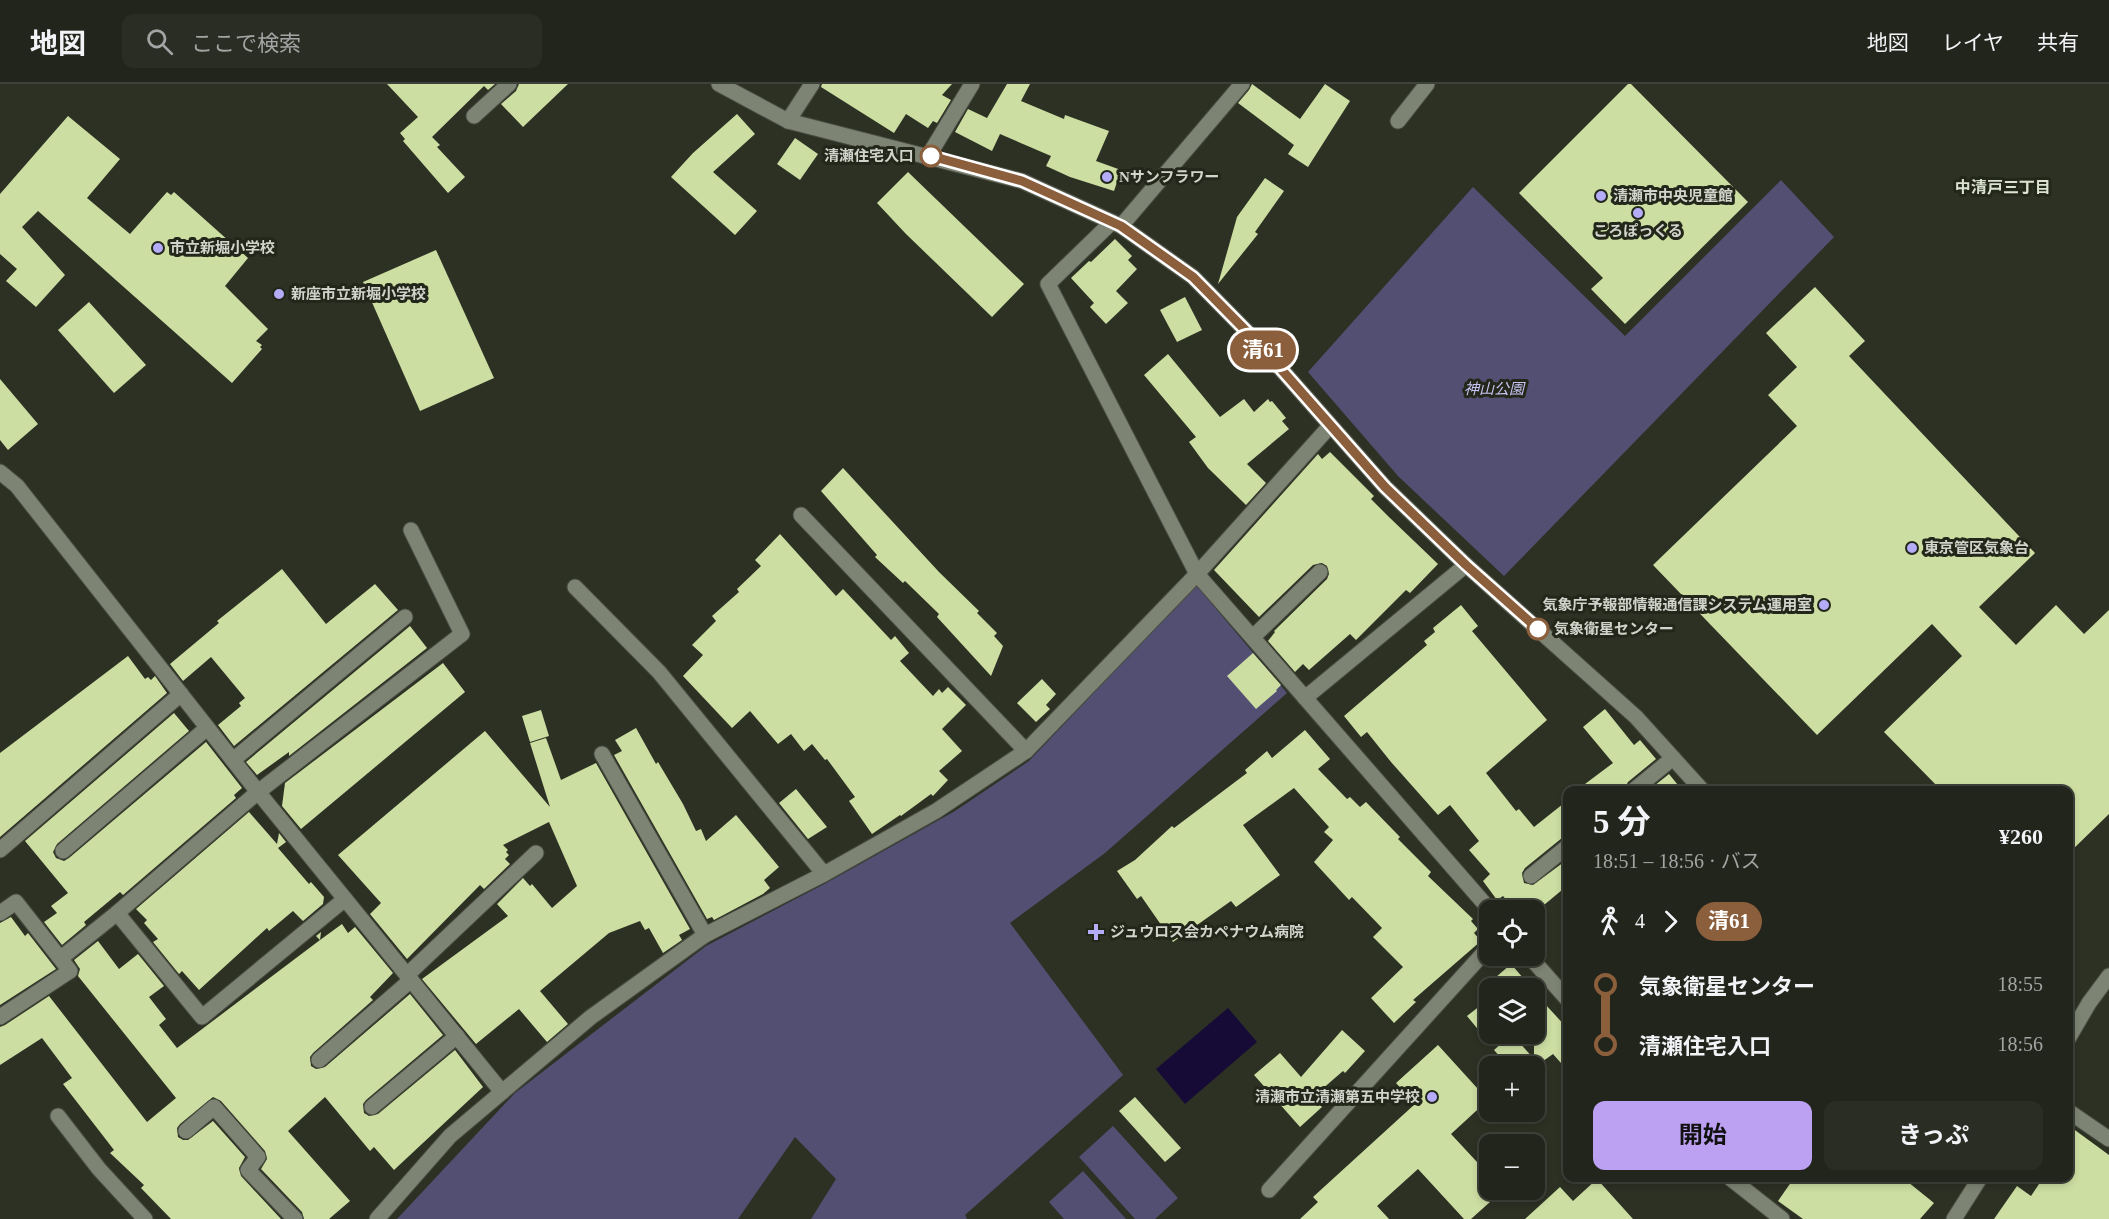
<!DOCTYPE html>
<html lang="ja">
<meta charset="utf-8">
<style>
body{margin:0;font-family:"Times New Roman","Noto Sans JP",serif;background:#2a2d24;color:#f1f3f6;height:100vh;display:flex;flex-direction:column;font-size:22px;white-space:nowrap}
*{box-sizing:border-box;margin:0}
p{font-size:20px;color:#a2a5a3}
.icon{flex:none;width:33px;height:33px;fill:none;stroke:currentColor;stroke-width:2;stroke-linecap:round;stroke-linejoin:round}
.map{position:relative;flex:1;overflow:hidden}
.side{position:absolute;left:1563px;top:702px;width:510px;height:396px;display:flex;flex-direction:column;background:#22251b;border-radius:12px;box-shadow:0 3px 9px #0003,0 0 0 2px #3f423a}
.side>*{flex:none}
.badge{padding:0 12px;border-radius:20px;font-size:21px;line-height:39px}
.fabs{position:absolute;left:1479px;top:816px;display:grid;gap:12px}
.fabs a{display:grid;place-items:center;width:66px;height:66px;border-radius:12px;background:#22251b;box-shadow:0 3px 9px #0003,0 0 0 2px #3f423a;font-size:30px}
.map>.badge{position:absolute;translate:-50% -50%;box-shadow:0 0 0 3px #fff}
.legs{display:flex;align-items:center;gap:9px;height:66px;padding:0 30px;font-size:20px}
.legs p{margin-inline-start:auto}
.head{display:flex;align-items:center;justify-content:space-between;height:102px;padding:0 30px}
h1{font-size:33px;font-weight:700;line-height:45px}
.action{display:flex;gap:12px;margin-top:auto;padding:12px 30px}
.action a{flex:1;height:69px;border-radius:12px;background:#bca0f2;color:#111;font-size:24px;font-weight:700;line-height:69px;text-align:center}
.action a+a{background:#2a2d24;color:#f1f3f6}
ul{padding:0 30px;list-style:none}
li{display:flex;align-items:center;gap:21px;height:60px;font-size:22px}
li i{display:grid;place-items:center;width:9px;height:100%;margin:0 8px;background:currentColor}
li i::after{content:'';width:15px;height:15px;margin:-8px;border:4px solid;border-radius:50%;background:#22251b}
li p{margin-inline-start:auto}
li:first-child i{background:linear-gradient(#0000 50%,currentColor 0)}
li:last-child i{background:linear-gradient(currentColor 50%,#0000 0)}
header{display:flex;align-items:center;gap:36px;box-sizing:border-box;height:84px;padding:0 30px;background:#22251b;border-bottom:2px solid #3f423a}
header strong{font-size:28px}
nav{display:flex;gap:33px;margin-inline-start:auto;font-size:21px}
.search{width:420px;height:54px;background:#2a2d24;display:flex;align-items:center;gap:15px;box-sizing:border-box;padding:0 21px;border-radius:12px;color:#a2a5a3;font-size:22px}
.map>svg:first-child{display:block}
.green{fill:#534f72}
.water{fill:#160a37}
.building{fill:#ccdea2}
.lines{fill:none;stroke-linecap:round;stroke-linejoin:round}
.minor-casing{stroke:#4a4d42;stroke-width:17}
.minor{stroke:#7e8474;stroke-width:15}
.line-1-casing{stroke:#fff;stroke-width:14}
.line-1{stroke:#8b5e3c;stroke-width:9}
.stop-1-dot{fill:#fff;stroke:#8b5e3c;stroke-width:3}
.poi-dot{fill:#b5acf8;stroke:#23271a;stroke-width:2}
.labels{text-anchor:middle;stroke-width:6;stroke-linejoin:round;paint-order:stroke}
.stop-label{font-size:15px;font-weight:bold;fill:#d1d4cb;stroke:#23271a;text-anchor:end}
.poi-label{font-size:15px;font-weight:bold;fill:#d1d4cb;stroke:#23271a;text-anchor:start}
.park-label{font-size:15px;font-style:italic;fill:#c7c3f4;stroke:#23271a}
.neighbourhood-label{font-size:16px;font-weight:bold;fill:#dce2d0;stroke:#23271a}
</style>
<header>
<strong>地図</strong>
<div class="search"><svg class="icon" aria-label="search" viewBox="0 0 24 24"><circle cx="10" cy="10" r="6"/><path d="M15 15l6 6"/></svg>ここで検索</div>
<nav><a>地図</a><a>レイヤ</a><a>共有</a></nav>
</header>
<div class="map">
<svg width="2109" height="1135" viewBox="0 0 2109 1135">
<rect width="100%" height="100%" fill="#2d3124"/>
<g class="green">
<polygon points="1781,96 1834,153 1504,492 1398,392 1308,288 1473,103 1625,252"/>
<polygon points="1196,501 1287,609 1105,769 1010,839 1123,991 965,1131 967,1135 811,1135 836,1095 795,1053 738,1135 397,1135 515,1009 706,862 828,798 955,727 1029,677"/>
<polygon points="1113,1042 1178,1114 1155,1135 1135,1135 1079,1073"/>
<polygon points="1083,1087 1126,1135 1064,1135 1049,1118"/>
</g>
<polygon class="water" points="1228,924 1257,958 1185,1020 1156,985"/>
<g class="building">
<polygon points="387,0 495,0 488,6 484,2 432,53 440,61 437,63 465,93 448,109 403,57 405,55 400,49 418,33"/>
<polygon points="519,0 568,0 523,43 501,20 516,7"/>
<polygon points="822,0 952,0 942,11 951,16 937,39 933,37 928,44 906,30 894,49 821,3"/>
<polygon points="1007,0 1030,0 1021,17 1064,35 1065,31 1109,47 1096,77 1121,86 1114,107 1070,93 1046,82 1051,72 1000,50 992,67 955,48 968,25 987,34"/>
<polygon points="1252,0 1300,35 1325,0 1350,17 1308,83 1288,70 1294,61 1238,19 1249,6"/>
<polygon points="1628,0 1631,0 1748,118 1625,240 1591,205 1603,194 1519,109"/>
<polygon points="737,30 755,50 713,88 757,127 735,151 671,93 693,69"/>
<polygon points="68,32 120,75 87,114 130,150 167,108 171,111 174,108 248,174 225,202 268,245 256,257 262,261 260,263 262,265 232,299 38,127 22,143 65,191 36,223 6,197 17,185 0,170 0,110"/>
<polygon points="795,54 818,70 800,96 777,80"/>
<polygon points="908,88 1024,200 992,233 906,150 877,119"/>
<polygon points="1265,94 1284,107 1255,148 1258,150 1218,200 1237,133"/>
<polygon points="1115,155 1132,172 1128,176 1137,185 1116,207 1128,219 1106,240 1090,223 1094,219 1071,194 1089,177 1091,178"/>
<polygon points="436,166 494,294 420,327 363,198"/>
<polygon points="1815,203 1865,257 1849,272 2035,469 1979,523 2016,561 2056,521 2084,550 2109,526 2109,730 2068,770 2068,706 1941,706 1884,648 1962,572 1932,540 1817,651 1653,481 1797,342 1768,311 1797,283 1766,249"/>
<polygon points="1185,213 1202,246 1177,258 1160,226"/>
<polygon points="89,218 146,281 114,309 58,246"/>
<polygon points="1168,270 1220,333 1244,315 1254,328 1268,315 1270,318 1272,317 1286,334 1282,337 1289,345 1247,380 1266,399 1246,421 1208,384 1189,358 1196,353 1144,291"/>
<polygon points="0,295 38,340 8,366 0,356"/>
<polygon points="1330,368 1374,412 1371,415 1390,434 1438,480 1410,509 1406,506 1356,556 1350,550 1309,586 1303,580 1295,588 1268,557 1275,548 1274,547 1327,495 1329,490 1327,482 1322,479 1313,481 1259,533 1214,486 1318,370 1322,375"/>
<polygon points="843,384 939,488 979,527 977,529 997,549 994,552 1003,562 991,592 937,533 939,530 905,497 903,499 875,473 877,471 821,407"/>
<polygon points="780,450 836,512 843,505 891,556 895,552 909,569 900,577 933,612 939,605 942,609 948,603 966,621 942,645 962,667 939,687 948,696 933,712 931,710 901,732 900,731 872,750 849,717 855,713 827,675 825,676 812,660 804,667 791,650 778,660 750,627 732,644 683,592 703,571 692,561 716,537 712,532 739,508 737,505 761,482 755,476"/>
<polygon points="282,485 326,540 375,500 398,526 234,662 218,641 241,622 239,619 245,614 211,573 183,597 170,580 219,539 217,537"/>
<polygon points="1461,521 1478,542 1472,547 1547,636 1486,689 1516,727 1519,725 1534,743 1568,716 1568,752 1562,754 1525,784 1522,789 1524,799 1533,801 1568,775 1568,801 1538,826 1515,826 1503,812 1497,816 1483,797 1490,790 1469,766 1479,757 1450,721 1438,731 1391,678 1367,648 1361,653 1344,632 1427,561 1424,557 1435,548 1433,544"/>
<polygon points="410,542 427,564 289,672 289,668 257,691 246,678"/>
<polygon points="1253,569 1281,601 1276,606 1277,607 1256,625 1227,592"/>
<polygon points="128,572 145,595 148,593 151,596 155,592 167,609 0,753 0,669"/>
<polygon points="443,579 465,608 301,745 282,722 285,699"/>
<polygon points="1042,595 1056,610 1046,621 1050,625 1036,638 1017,619"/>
<polygon points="1605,625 1634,661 1640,656 1656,675 1628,698 1624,706 1577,706 1613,679 1583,643"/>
<polygon points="541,626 549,652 530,658 522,632"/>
<polygon points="174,629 189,647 57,760 53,768 56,774 64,777 69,774 206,658 242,704 234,711 236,714 123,811 120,808 84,838 86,841 62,861 44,838 57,829 51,822 68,809 25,757"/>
<polygon points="636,644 656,680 658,678 683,720 696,747 701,745 706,757 736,731 779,783 764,796 770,804 763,810 714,836 712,833 707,835 614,671 622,667 615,656"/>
<polygon points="1305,646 1330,675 1318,685 1347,715 1350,713 1360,723 1366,718 1400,753 1398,755 1431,788 1428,792 1473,835 1471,837 1478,845 1474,849 1481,857 1413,916 1416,918 1394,939 1371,914 1403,883 1373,853 1382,844 1352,813 1349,816 1314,778 1333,756 1324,748 1329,743 1294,704 1243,741 1280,791 1236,823 1231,817 1173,858 1141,812 1137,815 1117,787 1135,776 1172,742 1174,744 1247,689 1245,686 1267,667 1272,674"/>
<polygon points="485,647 550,723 530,659 546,654 561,696 596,679 690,845 679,851 682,856 663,869 649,844 645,846 640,837 609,849 540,907 568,940 547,958 519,925 476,960 422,895 508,832 497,820 523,794 530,802 532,800 552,824 577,802 549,738 503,761 508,766 506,768 509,771 505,775 510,780 484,805 480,801 407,875 370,830 381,819 338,771"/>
<polygon points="1669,690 1682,706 1649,706"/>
<polygon points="796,705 827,743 808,755 779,719"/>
<polygon points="249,728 277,760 279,749 286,758 278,764 309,800 311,798 324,813 323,820 303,837 293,827 269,847 267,844 199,906 182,887 179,890 153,858 158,855 144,839 147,836 136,825"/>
<polygon points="11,833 25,852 28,849 56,885 0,921 0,839"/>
<polygon points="342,840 348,849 355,843 393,889 370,913 373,916 313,969 310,973 311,982 316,985 325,983 410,910 443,951 366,1016 363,1020 364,1029 369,1032 378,1030 455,966 483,1003 394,1086 374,1063 370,1067 325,1013 288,1047 350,1117 329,1135 304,1135 302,1128 261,1085 267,1075 265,1067 221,1017 213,1013 180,1040 177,1044 178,1053 183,1056 188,1056 213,1037 245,1073 239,1084 241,1092 281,1135 171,1135 141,1104 144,1101 110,1069 114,1066 63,1000 72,994 42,954 0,981 0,943 5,941 49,912 147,1038 176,1014 78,892 80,885 74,876 98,857 119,885 138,870 164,902 149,913 166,935 159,941 177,964 320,856 316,852 321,848 320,856"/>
<polygon points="1511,880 1524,895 1532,904 1504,904 1495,894"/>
<polygon points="1534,908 1568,945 1568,987 1553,970 1539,980 1541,982 1534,984 1534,982 1508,982 1494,966 1512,950 1534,975"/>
<polygon points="1490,914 1490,960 1467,932"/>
<polygon points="1342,946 1365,967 1345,989 1343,987 1313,1013 1322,1023 1300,1043 1254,991 1280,969 1301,993"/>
<polygon points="1438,961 1488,1016 1451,1050 1490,1092 1490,1118 1471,1135 1464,1135 1418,1085 1377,1122 1389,1135 1300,1135 1318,1118 1313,1113 1415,1020 1396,999"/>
<polygon points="1135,1013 1181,1064 1165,1078 1119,1027"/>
<polygon points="2068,1041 2109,1071 2109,1135 1994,1135 2017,1102 2031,1112 2043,1094 2068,1094"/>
<polygon points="1794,1094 1903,1094 1934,1119 1920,1135 1803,1135 1778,1117"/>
<polygon points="1597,1095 1633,1135 1525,1135 1560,1103 1573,1117"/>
</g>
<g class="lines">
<g class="minor-casing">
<g id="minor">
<polyline points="719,0 788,37 1022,97 1121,142 1193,193 1258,259 1385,403 1466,481 1636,633 1702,706"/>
<polyline points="474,32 509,0"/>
<polyline points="788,37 812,0"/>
<polyline points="1398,37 1427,0"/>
<polyline points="929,71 972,0"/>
<polyline points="1112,138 1048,200 1197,490 1490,826"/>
<polyline points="1121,142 1242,0"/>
<polyline points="0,388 17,402 258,708 502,1008"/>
<polyline points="801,431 1026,667"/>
<polyline points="575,503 659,588 824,790"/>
<polyline points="1253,553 1320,488"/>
<polyline points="1305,614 1466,481"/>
<polyline points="602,670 705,851"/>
<polyline points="233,676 405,533"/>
<polyline points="1634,706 1673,674"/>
<polyline points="0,766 181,610"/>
<polyline points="63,767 207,644"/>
<polyline points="1531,792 1568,762"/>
<polyline points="0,829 16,818 70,887 0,933"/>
<polyline points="117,829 202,933 345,815"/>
<polyline points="1529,872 1568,916"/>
<polyline points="61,874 117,829 258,708 462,550 411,446"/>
<polyline points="407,891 536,769"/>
<polyline points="2068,955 2089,919 2109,892"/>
<polyline points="319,976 411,896"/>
<polyline points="372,1023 457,952"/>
<polyline points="2068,1027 2109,1055"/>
<polyline points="58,1032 99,1085 145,1135"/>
<polyline points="186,1047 214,1023 258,1073 248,1086 295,1135"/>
<polyline points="1730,1094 1782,1135"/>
<polyline points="1269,1106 1490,862"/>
<polyline points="377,1135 450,1052 591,933 705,851 824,790 936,727 1026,667 1197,490 1330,342"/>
<polyline points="1954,1135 1980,1094"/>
</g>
</g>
<use href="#minor" class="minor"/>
</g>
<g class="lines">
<g class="line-1-casing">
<polyline id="line-1" points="931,72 1022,97 1121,142 1193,193 1258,259 1385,403 1466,481 1538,545"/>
</g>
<use href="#line-1" class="line-1"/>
</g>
<g class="stop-1-dot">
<circle cx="931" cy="72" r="10"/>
<circle cx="1538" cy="545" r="10"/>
</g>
<g class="poi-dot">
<circle cx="1107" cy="93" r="6"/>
<circle cx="1601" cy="112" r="6"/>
<circle cx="1638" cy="129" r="6"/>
<circle cx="158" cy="164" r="6"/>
<circle cx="279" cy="210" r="6"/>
<circle cx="1912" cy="464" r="6"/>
<circle cx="1824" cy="521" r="6"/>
<path d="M1093 839h6v6h6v6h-6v6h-6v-6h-6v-6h6z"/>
<circle cx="1432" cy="1013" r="6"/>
</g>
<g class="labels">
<g class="stop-label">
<text x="914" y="77">清瀬住宅入口</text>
<text x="1554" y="550" text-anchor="start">気象衛星センター</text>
</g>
<g class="poi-label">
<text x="1119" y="98">Nサンフラワー</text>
<text x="1613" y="117">清瀬市中央児童館</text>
<text x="1638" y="152" text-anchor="middle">ころぽっくる</text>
<text x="170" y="169">市立新堀小学校</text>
<text x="291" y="215">新座市立新堀小学校</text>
<text x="1924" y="469">東京管区気象台</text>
<text x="1812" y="526" text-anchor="end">気象庁予報部情報通信課システム運用室</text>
<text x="1110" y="853">ジュウロス会カペナウム病院</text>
<text x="1420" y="1018" text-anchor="end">清瀬市立清瀬第五中学校</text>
</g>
<g class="park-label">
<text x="1494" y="310">神山公園</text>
</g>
<g class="neighbourhood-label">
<text x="2003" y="109">中清戸三丁目</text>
</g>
</g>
</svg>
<div class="fabs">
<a><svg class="icon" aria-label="locate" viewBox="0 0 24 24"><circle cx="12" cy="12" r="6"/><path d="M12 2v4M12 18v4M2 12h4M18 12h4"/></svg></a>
<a><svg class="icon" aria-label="layers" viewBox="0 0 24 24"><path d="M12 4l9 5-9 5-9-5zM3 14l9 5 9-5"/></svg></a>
<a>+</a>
<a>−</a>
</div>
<b class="badge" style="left:1263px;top:266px;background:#8b5e3c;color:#fff">清61</b>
<section class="side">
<div class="head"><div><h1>5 分</h1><p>18:51 – 18:56 · バス</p></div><b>¥260</b></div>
<div class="legs"><svg class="icon" aria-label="walk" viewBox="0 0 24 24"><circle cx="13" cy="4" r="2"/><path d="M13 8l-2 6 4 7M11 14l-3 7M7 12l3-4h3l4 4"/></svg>4<svg class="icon" aria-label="forward" viewBox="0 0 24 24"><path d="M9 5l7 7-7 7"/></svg><b class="badge" style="background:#8b5e3c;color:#fff">清61</b></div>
<ul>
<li><i style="color:#8b5e3c"></i><b>気象衛星センター</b><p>18:55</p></li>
<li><i style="color:#8b5e3c"></i><b>清瀬住宅入口</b><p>18:56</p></li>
</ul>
<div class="action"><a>開始</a><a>きっぷ</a></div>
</section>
</div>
